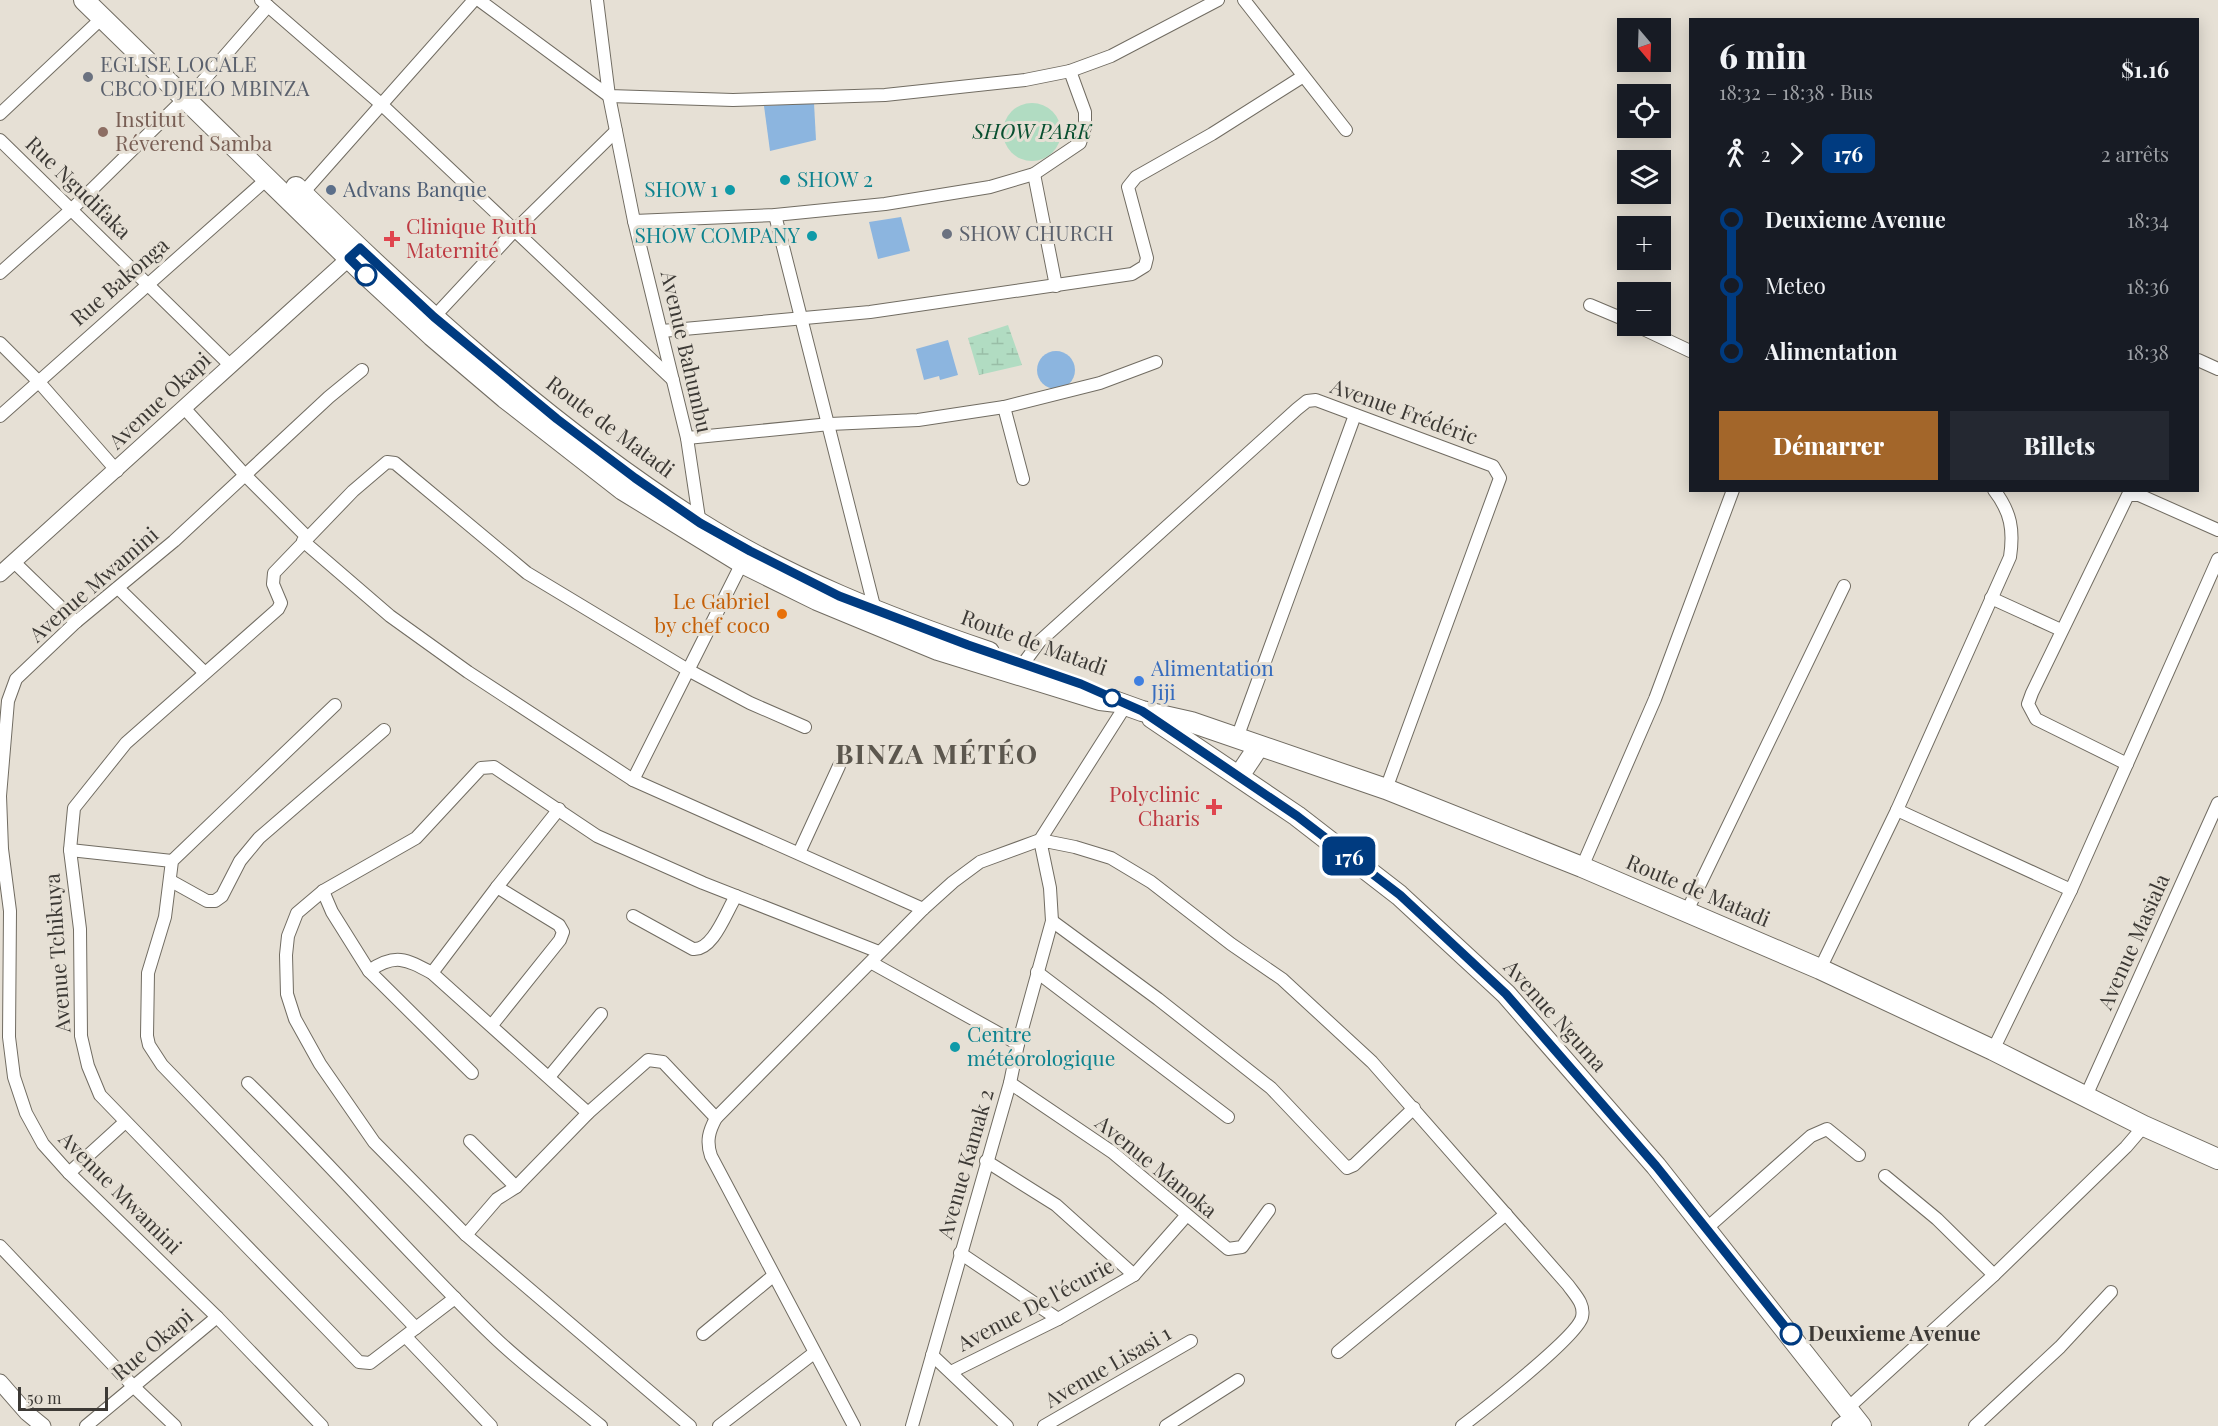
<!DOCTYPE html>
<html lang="fr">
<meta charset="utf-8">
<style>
body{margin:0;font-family:"Playfair Display",serif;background:#242831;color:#f1f3f6;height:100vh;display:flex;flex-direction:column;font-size:22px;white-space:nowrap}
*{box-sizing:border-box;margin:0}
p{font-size:20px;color:#9ea1a6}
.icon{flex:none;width:33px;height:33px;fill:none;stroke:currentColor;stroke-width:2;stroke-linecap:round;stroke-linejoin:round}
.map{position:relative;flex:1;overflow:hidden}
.panel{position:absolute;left:1689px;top:18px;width:510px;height:474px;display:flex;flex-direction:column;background:#171b24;border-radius:0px;box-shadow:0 3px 15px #0003}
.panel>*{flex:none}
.badge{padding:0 12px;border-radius:9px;font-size:21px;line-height:39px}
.needle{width:39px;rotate:161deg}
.fabs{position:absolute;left:1617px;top:18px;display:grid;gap:12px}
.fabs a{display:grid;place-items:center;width:54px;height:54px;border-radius:0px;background:#171b24;box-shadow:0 3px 15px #0003;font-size:30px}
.scale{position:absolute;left:18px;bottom:15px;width:90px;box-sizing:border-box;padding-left:6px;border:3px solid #3c3935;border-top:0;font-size:16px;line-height:21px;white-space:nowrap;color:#3c3935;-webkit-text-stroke:4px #e6e0d5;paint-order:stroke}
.map>.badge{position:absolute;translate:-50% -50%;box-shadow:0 0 0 3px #fff}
.legs{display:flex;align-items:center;gap:9px;height:66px;padding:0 30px;font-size:20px}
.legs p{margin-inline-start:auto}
.head{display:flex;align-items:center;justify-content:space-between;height:102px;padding:0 30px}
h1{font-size:33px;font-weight:800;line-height:45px}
.primary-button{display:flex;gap:12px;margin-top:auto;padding:12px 30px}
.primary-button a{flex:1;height:69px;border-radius:0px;background:#a3662a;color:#fff;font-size:24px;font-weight:800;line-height:69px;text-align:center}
.primary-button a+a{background:#242831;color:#f1f3f6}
ul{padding:0 30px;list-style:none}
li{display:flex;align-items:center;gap:21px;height:66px;font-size:22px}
li i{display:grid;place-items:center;width:9px;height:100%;margin:0 8px;background:currentColor}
li i::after{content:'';width:15px;height:15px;margin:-8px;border:4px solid;border-radius:50%;background:#171b24}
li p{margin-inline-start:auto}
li:first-child i{background:linear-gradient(#0000 50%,currentColor 0)}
li:last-child i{background:linear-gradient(currentColor 50%,#0000 0)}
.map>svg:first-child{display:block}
.green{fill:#b1dcc2}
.wetland{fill:url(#wetland-marsh)}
.water{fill:#8cb5df}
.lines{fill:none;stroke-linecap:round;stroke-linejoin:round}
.minor-casing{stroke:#716c62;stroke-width:14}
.tertiary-casing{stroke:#716c62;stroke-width:17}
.primary-casing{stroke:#716c62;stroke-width:22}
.minor{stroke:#fff;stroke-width:12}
.tertiary{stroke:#fff;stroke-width:15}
.primary{stroke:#fff;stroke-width:20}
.line-1-casing{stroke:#fff;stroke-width:14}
.line-1{stroke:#003b80;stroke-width:9}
.worship-dot{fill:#6b7280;stroke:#e6e0d5;stroke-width:2}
.education-dot{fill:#8d6e63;stroke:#e6e0d5;stroke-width:2}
.culture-dot{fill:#0f9aa8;stroke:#e6e0d5;stroke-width:2}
.service-dot{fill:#5c6f8a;stroke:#e6e0d5;stroke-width:2}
.health-dot{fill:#e0444e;stroke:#e6e0d5;stroke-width:2}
.stop-1-dot{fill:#fff;stroke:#003b80;stroke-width:3}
.food-dot{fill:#e8710a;stroke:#e6e0d5;stroke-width:2}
.shop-dot{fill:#3f7fe0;stroke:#e6e0d5;stroke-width:2}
.labels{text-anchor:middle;stroke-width:6;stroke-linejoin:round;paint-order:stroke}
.worship-label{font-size:21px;fill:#5b616d;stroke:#e6e0d5;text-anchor:start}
.education-label{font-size:21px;fill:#785e54;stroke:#e6e0d5;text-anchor:start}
.park-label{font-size:21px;font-style:italic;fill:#084f30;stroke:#e6e0d5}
.culture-label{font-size:21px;fill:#0d838f;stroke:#e6e0d5;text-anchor:start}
.street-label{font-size:21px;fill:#3c3935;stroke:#e6e0d5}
.service-label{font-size:21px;fill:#4e5e75;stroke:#e6e0d5;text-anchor:start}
.health-label{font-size:21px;fill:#be3a42;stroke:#e6e0d5;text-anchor:start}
.food-label{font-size:21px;fill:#c56008;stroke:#e6e0d5;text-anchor:end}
.shop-label{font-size:21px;fill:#366cbe;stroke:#e6e0d5;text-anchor:start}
.stop-label{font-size:21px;font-weight:bold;fill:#3c3935;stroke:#e6e0d5;text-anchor:start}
.district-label{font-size:27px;font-weight:bold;letter-spacing:1.5px;fill:#5c574e;stroke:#e6e0d5}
</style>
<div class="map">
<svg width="2218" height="1426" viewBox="0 0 2218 1426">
<defs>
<pattern id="wetland-marsh" width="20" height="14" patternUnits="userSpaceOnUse" patternTransform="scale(1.5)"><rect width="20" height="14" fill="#b1dcc2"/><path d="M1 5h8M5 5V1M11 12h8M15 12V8" fill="none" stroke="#99bea7"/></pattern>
</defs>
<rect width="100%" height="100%" fill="#e6e0d5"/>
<circle class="green" cx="1032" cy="132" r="29"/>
<polygon class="wetland" points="1008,325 1022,365 979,375 968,338"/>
<g class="water">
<polygon points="814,103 816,140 770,151 764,106"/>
<polygon points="901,217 910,251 878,259 869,222"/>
<polygon points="948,340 958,375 940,380 939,376 924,380 916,349"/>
<circle cx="1056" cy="370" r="19"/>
</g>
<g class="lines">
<g class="minor-casing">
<g id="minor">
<polyline points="261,0 381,104 673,380"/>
<polyline points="479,0 609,96 733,100 885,95 1025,80 1070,71 1111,56 1218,0"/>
<polyline points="597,0 609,96 634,221 687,438 700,525"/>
<polyline points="1244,0 1346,130"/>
<polyline points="196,89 268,6"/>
<polyline points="0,114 102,18"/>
<polyline points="0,140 230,365"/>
<polyline points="1034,174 1056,286"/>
<polyline points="302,194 474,0"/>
<polyline points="775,215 875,610"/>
<polyline points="634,221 775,215 885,204 990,187 1034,174 1080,143 1085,127 1085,112 1070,71"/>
<polyline points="0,273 72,209 186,97"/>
<polyline points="1590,305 1628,321"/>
<polyline points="434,317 515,230 616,131"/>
<polyline points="1637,326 1690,351"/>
<polyline points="662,331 870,312 1132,274 1145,266 1147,258 1128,187 1136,177 1212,134 1302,77"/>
<polyline points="0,343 38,381 117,471"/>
<polyline points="2198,360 2218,369"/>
<polyline points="1004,407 1023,479"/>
<polyline points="185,409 245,475 307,537"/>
<polyline points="0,416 268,178"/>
<polyline points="687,438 830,424 918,420 1004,407 1100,383 1156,362"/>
<polyline points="303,541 390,616 468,672 633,780 923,909"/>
<polyline points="14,562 76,622"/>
<polyline points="118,588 204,672"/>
<polyline points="1991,598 2061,630"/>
<polyline points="1023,664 1040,641 1297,409 1307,401 1316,400 1493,466 1500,478 1386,789"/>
<polyline points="335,705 172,861 165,917 148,973 147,1036 149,1045 162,1065 416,1328"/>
<polyline points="1237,738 1355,415"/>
<polyline points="2127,764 2036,719 2028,704 2032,693 2128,495 2139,495 2218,530"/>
<polyline points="633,780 742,563"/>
<polyline points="1897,810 2071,890"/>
<polyline points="70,850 172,861"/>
<polyline points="799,853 839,766"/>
<polyline points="1582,867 1655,699 1733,490"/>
<polyline points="171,881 207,901 215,901 222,896 240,861 259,838 384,730"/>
<polyline points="497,887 559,809"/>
<path d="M 323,891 L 332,912 L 369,971 C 395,953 406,959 432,973 L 588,1113"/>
<polyline points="1687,911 1844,586"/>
<path d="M 633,916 L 693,949 C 713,951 726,912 736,896"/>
<polyline points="1052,921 1158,999 1271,1088 1347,1168 1354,1165 1414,1108"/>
<polyline points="872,963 1018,1044"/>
<path d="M 1820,969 L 1897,810 L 2010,557 C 2014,530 2011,512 1994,490"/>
<polyline points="369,971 472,1073"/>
<polyline points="1037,972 1228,1117"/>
<polyline points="432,973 497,887 559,925 563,932 560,940 492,1025"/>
<polyline points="1993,1050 2071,890 2218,559"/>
<polyline points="549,1077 601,1014"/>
<path d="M 248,1083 C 332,1165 408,1254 492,1335 C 526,1368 565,1396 601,1426"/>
<polyline points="1010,1083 1112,1152 1228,1249 1242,1247 1269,1210"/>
<polyline points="2086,1096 2218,803"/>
<polyline points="470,1141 516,1187"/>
<polyline points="986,1161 1056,1205 1134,1275"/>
<polyline points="69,1173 124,1123"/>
<polyline points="1885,1176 1937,1219 1994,1275"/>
<polyline points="1707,1228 1811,1136 1827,1129 1859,1155"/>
<polyline points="466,1235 497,1199 516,1187 588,1113 648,1060 663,1062 716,1118"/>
<polyline points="0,1246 134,1387 175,1426"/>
<polyline points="960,1253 1058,1319"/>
<polyline points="455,1298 370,1363 359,1362 100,1095 88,1066 81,1036 80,929 70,850 74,808 126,743 278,609 281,603 273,584 274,573 353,491 387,462 395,463 527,573 688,670 750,703 805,727"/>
<polyline points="703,1334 773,1276"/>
<polyline points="406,1337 491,1426"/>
<polyline points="1338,1352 1506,1214"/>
<polyline points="932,1355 1007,1426"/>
<polyline points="951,1372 1058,1319 1134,1275 1186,1216"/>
<polyline points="1849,1407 1994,1275 2126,1147 2144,1126"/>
<polyline points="86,1426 217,1317"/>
<polyline points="322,1426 217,1317 69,1173 43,1144 26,1113 14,1077 9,1037 10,911 2,849 0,796 8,701 16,679 76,622 174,541 329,397 362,370"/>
<polyline points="690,1426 466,1235 374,1142 320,1064 295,1019 287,994 286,955 288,936 297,913 323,891 416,838 481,768 494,767 597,836 703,883 879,952"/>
<polyline points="719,1426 814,1353"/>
<path d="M 854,1426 L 711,1156 C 706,1141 709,1131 716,1118 L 923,909 L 953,882 L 980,862 L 1040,840 L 1126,705"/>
<path d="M 912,1426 L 1010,1083 L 1018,1044 L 1052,921 L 1050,888 L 1040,840 L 1075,847 L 1111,858 L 1151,882 L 1231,944 L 1282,979 L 1372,1062 L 1568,1285 C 1575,1295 1585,1304 1582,1317 C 1578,1336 1482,1411 1462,1426"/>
<polyline points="1044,1426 1191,1341"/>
<polyline points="1166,1426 1238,1380"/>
<polyline points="1838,1426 1853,1415"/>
<polyline points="1975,1426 2060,1347 2111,1292"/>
</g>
</g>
<g class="tertiary-casing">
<g id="tertiary">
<polyline points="0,574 356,252"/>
<polyline points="0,1382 27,1413 43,1426"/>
</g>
</g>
<g class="primary-casing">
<g id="primary">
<polyline points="84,0 366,275 432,336 505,398 623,490 742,563 817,600 938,650 1100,700 1117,702 1142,711 1191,722 1386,789 1582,867 1820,969 1993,1050 2144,1126 2218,1159"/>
<path d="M 296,187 C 420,309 553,429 700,523 C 789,579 889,618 989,652"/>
<polyline points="1152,718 1297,816 1399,895 1506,994 1656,1166 1861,1426"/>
<polyline points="1239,776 1259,746"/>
</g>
</g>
<use href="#minor" class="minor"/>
<use href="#tertiary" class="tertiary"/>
<use href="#primary" class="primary"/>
</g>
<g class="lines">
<g class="line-1-casing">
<polyline id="line-1" points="366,275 349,258 360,248 434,317 557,419 635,478 700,523 750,551 839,596 968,645 1081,684 1142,711 1297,816 1400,895 1506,994 1656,1166 1791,1334"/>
</g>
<use href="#line-1" class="line-1"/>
</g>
<g class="worship-dot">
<circle cx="88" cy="77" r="6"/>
<circle cx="947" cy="234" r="6"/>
</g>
<circle class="education-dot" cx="103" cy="132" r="6"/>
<g class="culture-dot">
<circle cx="785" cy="180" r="6"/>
<circle cx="730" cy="190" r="6"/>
<circle cx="812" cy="236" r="6"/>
<circle cx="955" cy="1047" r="6"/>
</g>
<circle class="service-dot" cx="331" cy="190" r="6"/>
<g class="health-dot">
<path d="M389 230h6v6h6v6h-6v6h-6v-6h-6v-6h6z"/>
<path d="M1211 798h6v6h6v6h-6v6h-6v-6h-6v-6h6z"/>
</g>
<g class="stop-1-dot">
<circle cx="366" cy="275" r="10"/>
<circle cx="1112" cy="698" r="8"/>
<circle cx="1791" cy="1334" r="10"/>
</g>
<circle class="food-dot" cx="782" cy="614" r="6"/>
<circle class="shop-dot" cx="1139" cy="681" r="6"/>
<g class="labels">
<g class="worship-label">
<text x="100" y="72">EGLISE LOCALE<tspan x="100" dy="24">CBCO DJELO MBINZA</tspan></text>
<text x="959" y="241">SHOW CHURCH</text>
</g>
<g class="education-label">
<text x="115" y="127">Institut<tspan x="115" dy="24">Réverend Samba</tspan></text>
</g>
<g class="park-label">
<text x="1032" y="139">SHOW PARK</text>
</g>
<g class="culture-label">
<text x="797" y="187">SHOW 2</text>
<text x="718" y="197" text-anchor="end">SHOW 1</text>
<text x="800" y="243" text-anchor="end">SHOW COMPANY</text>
<text x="967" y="1042">Centre<tspan x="967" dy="24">météorologique</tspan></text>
</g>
<g class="street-label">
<text transform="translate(78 188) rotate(44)" y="7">Rue Ngudifaka</text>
<text transform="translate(120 282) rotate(-41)" y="7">Rue Bakonga</text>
<text transform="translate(686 352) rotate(77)" y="7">Avenue Bahumbu</text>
<text transform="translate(160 401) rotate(-43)" y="7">Avenue Okapi</text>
<text transform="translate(1404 412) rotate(20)" y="7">Avenue Frédéric</text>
<text transform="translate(610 427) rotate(37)" y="7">Route de Matadi</text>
<text transform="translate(94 585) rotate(-41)" y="7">Avenue Mwamini</text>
<text transform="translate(1034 643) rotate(20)" y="7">Route de Matadi</text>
<text transform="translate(1698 891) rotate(23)" y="7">Route de Matadi</text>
<text transform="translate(2134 942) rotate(-66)" y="7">Avenue Masiala</text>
<text transform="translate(58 953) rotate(-94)" y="7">Avenue Tchikuya</text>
<text transform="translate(1555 1016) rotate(48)" y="7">Avenue Nguma</text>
<text transform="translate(966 1164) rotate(-74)" y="7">Avenue Kamak 2</text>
<text transform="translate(1156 1167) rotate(39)" y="7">Avenue Manoka</text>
<text transform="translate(120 1193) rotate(45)" y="7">Avenue Mwamini</text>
<text transform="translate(1036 1305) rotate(-28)" y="7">Avenue De l'écurie</text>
<text transform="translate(153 1345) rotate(-40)" y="7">Rue Okapi</text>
<text transform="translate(1108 1367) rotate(-30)" y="7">Avenue Lisasi 1</text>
</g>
<g class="service-label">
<text x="343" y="197">Advans Banque</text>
</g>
<g class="health-label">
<text x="406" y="234">Clinique Ruth<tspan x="406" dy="24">Maternité</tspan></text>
<text x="1200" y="802" text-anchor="end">Polyclinic<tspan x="1200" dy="24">Charis</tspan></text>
</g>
<g class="food-label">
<text x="770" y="609">Le Gabriel<tspan x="770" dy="24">by chef coco</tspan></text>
</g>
<g class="shop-label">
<text x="1151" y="676">Alimentation<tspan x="1151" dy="24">Jiji</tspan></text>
</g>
<g class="stop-label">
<text x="1808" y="1341">Deuxieme Avenue</text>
</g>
<g class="district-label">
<text x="937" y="764">BINZA MÉTÉO</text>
</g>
</g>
</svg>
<div class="fabs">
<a><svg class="needle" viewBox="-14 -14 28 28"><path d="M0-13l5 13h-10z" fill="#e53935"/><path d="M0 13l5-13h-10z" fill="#9ea1a6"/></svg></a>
<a><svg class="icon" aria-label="locate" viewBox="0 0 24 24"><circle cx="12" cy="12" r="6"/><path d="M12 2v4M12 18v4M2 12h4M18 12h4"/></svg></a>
<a><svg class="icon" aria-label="layers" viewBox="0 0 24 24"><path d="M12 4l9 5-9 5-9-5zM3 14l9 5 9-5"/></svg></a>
<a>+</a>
<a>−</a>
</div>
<div class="scale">50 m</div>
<b class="badge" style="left:1349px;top:856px;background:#003b80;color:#fff">176</b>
<section class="panel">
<div class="head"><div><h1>6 min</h1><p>18:32 – 18:38 · Bus</p></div><b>$1.16</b></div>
<div class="legs"><svg class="icon" aria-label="walk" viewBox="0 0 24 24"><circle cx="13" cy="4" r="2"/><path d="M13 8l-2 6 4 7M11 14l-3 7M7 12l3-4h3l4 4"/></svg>2<svg class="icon" aria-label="forward" viewBox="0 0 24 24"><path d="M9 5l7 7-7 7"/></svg><b class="badge" style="background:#003b80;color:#fff">176</b><p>2 arrêts</p></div>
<ul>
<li><i style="color:#003b80"></i><b>Deuxieme Avenue</b><p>18:34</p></li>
<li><i style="color:#003b80"></i><span>Meteo</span><p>18:36</p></li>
<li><i style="color:#003b80"></i><b>Alimentation</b><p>18:38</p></li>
</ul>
<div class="primary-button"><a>Démarrer</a><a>Billets</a></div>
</section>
</div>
